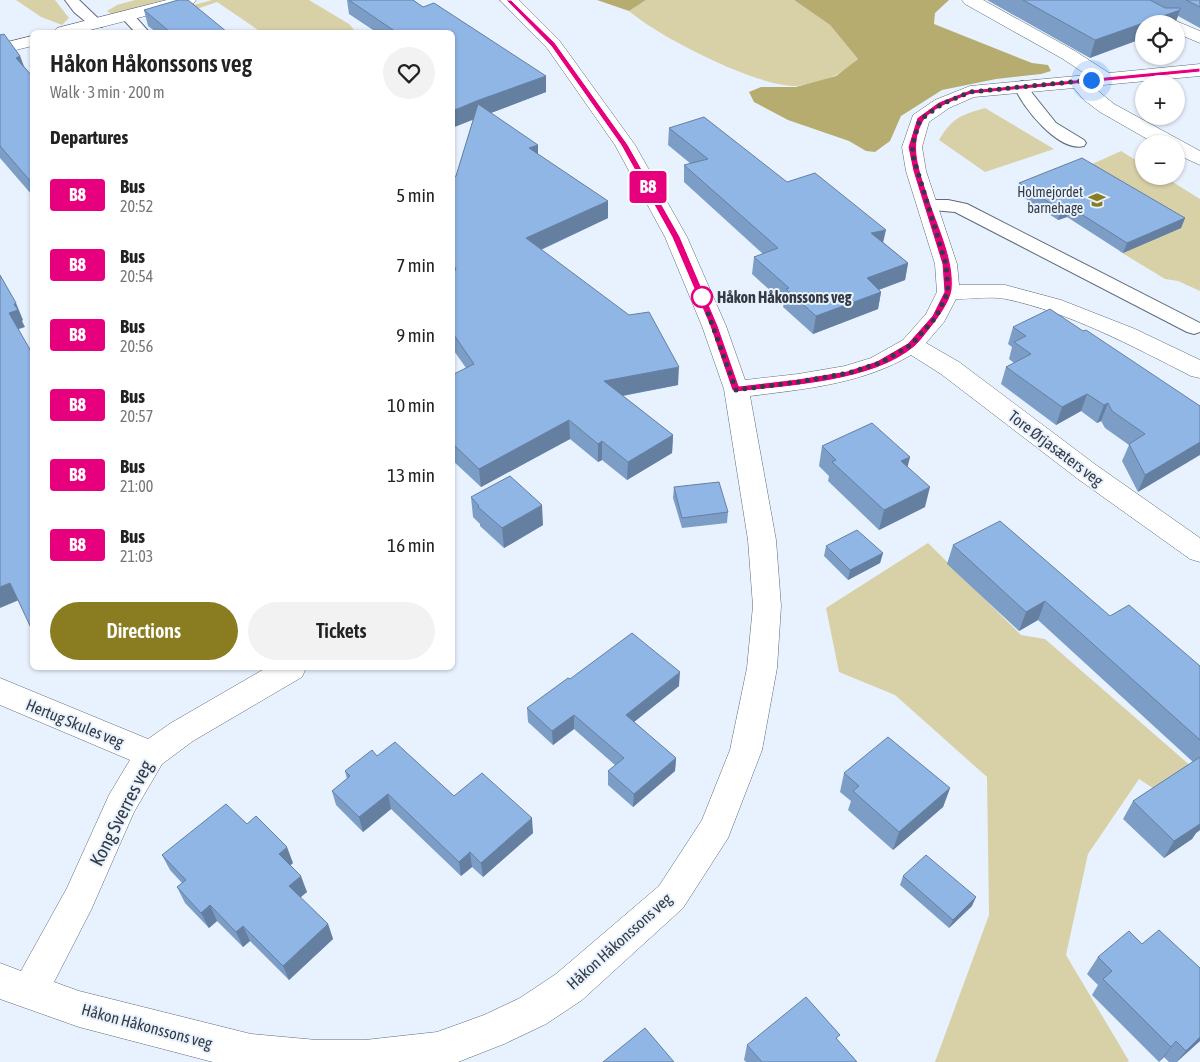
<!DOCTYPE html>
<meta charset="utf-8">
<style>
body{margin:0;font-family:"Asap Condensed",sans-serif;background:#f2f2f2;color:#222;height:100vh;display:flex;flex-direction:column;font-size:19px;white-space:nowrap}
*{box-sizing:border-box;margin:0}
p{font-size:16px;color:#767676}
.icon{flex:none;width:28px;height:28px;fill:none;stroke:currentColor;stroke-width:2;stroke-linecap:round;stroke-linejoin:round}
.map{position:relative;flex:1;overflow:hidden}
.panel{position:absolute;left:30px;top:30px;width:425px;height:640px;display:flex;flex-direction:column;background:#fff;border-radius:8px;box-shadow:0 1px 4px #0004}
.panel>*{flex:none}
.badge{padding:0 10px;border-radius:4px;font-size:18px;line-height:32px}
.tools{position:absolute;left:1135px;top:15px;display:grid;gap:10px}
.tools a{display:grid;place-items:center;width:50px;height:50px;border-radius:50%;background:#fff;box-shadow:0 1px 4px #0004;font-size:25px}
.you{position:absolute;width:25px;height:25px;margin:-12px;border:4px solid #fff;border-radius:50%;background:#1a73e8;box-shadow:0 0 0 8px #1a73e833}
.map>.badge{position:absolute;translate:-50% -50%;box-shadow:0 0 0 2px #fff}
h2{padding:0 20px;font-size:19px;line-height:45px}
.round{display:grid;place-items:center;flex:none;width:52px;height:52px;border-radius:26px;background:#f2f2f2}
.headline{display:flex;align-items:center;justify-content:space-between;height:85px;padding:0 20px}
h1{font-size:24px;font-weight:600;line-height:38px}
.action{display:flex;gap:10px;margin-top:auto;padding:10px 20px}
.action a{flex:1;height:58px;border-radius:30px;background:#8a7c21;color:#fff;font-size:20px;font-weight:600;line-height:58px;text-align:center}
.action a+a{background:#f2f2f2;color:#222}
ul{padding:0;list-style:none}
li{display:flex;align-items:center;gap:15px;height:70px;padding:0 20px}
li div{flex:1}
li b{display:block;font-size:19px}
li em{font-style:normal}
li .badge{min-width:55px;font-weight:700;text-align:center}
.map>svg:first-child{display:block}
.green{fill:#d8d1a8}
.forest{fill:#b7ac70}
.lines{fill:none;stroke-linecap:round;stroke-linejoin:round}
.lane-casing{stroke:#5c6a7b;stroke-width:2}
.street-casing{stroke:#5c6a7b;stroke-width:1}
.lane{fill:#fff;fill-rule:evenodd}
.street{fill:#fff;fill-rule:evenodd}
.wall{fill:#7c9dc6}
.shaded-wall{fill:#657fa1}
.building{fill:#90b6e6;stroke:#657fa1}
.line{fill:#e6007e;stroke:#fff}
.walk{stroke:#353b43;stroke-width:5;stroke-dasharray:0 9}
.stop-dot{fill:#fff;stroke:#e6007e;stroke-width:2.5}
.labels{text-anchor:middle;stroke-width:4;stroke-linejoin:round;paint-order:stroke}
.far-poi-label{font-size:14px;fill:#353b43;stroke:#e8f2fe;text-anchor:end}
.stop-label{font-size:16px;font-weight:bold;fill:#353b43;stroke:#e8f2fe;text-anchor:start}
.street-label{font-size:16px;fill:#353b43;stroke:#e8f2fe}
.near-street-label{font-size:19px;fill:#353b43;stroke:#e8f2fe}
</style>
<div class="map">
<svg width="1200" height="1062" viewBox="0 0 1200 1062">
<rect width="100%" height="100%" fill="#e8f2fe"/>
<g class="green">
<polygon points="16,0 55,0 69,18 62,25 41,17"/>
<polygon points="135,0 164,0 111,14 107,11 117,5"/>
<polygon points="212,0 309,0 349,24 356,32 261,32 217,2 194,10 190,6"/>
<path d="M 646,0 L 794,0 L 830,25 L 858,59 C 851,64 844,71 836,75 C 829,79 803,86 795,86 C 755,86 659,37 629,11 Z"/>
<path d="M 985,108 L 1054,149 L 985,172 L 939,140 C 953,117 961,115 985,108 Z"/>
<polygon points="1121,151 1144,165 1144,176 1163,176 1200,199 1200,291 1178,281 1165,279 1119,251 1176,226 1079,170"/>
<polygon points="928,543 1021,635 1045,639 1200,774 1200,819 1139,779 1088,854 1066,955 1129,1061 1127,1062 935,1062 989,915 987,777 895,695 839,672 826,608"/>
</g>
<g class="forest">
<polygon points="597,0 646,0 629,11"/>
<polygon points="794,0 949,0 935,13 934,24 1032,63 1048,65 1051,71 1041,74 996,79 942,90 901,116 890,141 875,152 866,151 849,141 788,120 754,102 749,92 761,87 796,87 836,76 858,59 830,25"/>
</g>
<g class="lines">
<g class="lane-casing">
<g id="lane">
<polygon points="65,0 79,0 104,24 102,27 92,27 74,12"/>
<polygon points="127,12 132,13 149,32 135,32 120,16 122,13"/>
<path d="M 1022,81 L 1027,83 L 1032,93 L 1056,123 L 1084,140 L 1086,143 L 1084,146 C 1059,153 1022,107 1014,86 L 1017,83 Z"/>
<polygon points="928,200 948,200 967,204 1200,323 1200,332 1194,334 1187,332 955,212 922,209 919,205 922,201"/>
</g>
</g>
<g class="street-casing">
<g id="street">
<polygon points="167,0 196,0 193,4 82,32 54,32 57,28"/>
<path d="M 500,0 L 519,0 L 559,40 L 635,145 L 687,237 L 726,326 L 745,380 L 798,374 L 845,366 L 871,358 L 903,340 L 926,314 L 937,292 L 935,264 L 906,171 L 902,147 L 913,115 L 935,100 L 970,86 L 1087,75 L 1063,59 L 965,4 L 962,0 L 983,0 L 1075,51 L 1109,73 L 1200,64 L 1200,76 L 1092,86 L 1114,104 L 1200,151 L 1200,165 L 1176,154 L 1176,144 L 1156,144 L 1100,112 L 1084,100 L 1074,88 L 974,97 L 949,108 L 929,122 L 922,147 L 926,171 L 957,264 L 959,285 L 1005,285 L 1061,300 L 1135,329 L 1200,360 L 1200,378 L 1191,376 C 1132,346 1071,313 1006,299 C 991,296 972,299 956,299 L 944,322 L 926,343 L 959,362 L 1096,465 L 1200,538 L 1200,562 L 1190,559 L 1078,479 L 941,374 L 911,355 C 862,384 805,389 750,396 L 776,540 L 781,606 L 777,668 L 762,750 L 728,838 L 683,908 L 582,1000 L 546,1024 L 504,1044 L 458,1062 L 213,1062 L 79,1027 L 0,999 L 0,963 L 21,971 L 67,888 L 109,795 L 130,760 L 0,705 L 0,678 L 148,739 L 171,723 L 266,668 L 306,668 L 302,677 L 193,741 L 162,764 L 134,812 L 91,910 L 54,982 L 79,991 L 251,1034 L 317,1040 L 365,1040 L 437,1032 L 484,1015 L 520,998 L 556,974 L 659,886 L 702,820 L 730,750 L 747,668 L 753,606 L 748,540 L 724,389 L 702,326 L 665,237 L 615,145 L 547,48 Z"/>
<polygon points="1176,21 1200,31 1200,43 1176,33 1176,24 1169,24"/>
<polygon points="32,36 32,46 0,54 0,44"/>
</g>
</g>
<use href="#lane" class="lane"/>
<use href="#street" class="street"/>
</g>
<g class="wall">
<polygon points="347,0 413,0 423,7 546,76 546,92 491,113 538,154 608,218 541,250 678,385 623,396 673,435 672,453 627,480 602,460 598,462 570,439 481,487 452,460 452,375 466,368 452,348 452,178 456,176 473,120 452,32 376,32 349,14"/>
<polygon points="987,0 1200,0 1200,28 1178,16 1175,24 1144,24 1090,58"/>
<polygon points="144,10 227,32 156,32 148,26"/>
<polygon points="0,34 20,56 24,66 32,76 32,195 0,158"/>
<polygon points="669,128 787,182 883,242 908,263 905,280 879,290 881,292 878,309 813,334 783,307 784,303 752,274 754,257 763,254 684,182 684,165 691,164 668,145"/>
<polygon points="1019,183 1185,218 1181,228 1123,253 1067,217 1058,220 1017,193"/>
<polygon points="1013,327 1083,331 1200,406 1138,492 1122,461 1129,445 1105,428 1101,421 1097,423 1081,411 1056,425 1001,384 1006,367 1014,363 1009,359 1012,347 1008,344"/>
<polygon points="822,446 910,457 907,467 925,507 879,530 828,481 829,476 819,466"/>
<polygon points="674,487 728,512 727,523 682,528 673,498"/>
<polygon points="471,497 543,525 504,548 480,526 480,524 473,517"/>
<polygon points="953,545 1110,616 1200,666 1200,830 1196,833 1192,839 1164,858 1123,819 1133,801 1193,762 1038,620 1019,631 947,564"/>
<polygon points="826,546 883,553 880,563 848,580 824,556"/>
<polygon points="570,679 679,686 634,722 676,758 675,771 633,807 608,785 608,771 615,765 574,729 553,745 528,722 527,708"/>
<polygon points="377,756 454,796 533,833 483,877 472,867 461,876 391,809 363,832 336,805 332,791 347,779 345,771"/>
<polygon points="844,773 950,788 943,807 893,850 848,810 851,801 840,792"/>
<polygon points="247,824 293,863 290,865 307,892 300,897 328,924 333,939 289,980 250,941 243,947 217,921 209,928 185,903 177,887 182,883 170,870 162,855"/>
<polygon points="903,876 972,906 949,928 900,885"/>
<polygon points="1098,957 1200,1041 1177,1062 1169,1062 1164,1057 1159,1062 1092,995 1098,985 1087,974"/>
<polygon points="838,1041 857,1062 746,1062 744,1060 747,1045"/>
</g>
<g class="shaded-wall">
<polygon points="1180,10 1175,24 1144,24 1144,38 1090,58 1095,40"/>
<polygon points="20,56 27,76 16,58"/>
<polygon points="546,76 546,92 480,117 452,128 452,111 479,100"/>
<polygon points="538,145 538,162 529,148"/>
<polygon points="608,201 608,218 527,256 526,238"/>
<polygon points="1070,207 1067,217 1058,220 1061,210"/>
<polygon points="1185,218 1181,228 1123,253 1127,243"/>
<polygon points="886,230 882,247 871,233"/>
<polygon points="908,263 905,280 864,295 867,278"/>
<polygon points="456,268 452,288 452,269"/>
<polygon points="881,292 878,309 813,334 816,316"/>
<polygon points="16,303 23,320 22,321 25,327 16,330 9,313 14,304"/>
<polygon points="679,367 678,385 604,399 604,381"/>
<polygon points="1087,394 1081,411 1056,425 1062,407"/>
<polygon points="1108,403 1101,421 1097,423 1104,405"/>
<polygon points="569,420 570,439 481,487 479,469"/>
<polygon points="673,435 672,453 627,480 628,462"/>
<polygon points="602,441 602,460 598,462 598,444"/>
<polygon points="1200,442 1200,455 1138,492 1145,475"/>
<polygon points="910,457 905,477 901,461"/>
<polygon points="930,487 925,507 879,530 884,510"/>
<polygon points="542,505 543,525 504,548 502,528"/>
<polygon points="883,553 880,563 848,580 850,570"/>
<polygon points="10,583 19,600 0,608 0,587"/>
<polygon points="1045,601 1038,620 1019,631 1026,612"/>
<polygon points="680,672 679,686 625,729 626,715"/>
<polygon points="574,715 574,729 553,745 552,731"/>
<polygon points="676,758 675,771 633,807 634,794"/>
<polygon points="950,788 943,807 893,850 899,832"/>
<polygon points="388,794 391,809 363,832 359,817"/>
<polygon points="532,818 533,833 483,877 481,863"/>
<polygon points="1200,821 1200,830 1196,833 1192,839 1164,858 1174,841"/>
<polygon points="287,847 293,863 285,870 279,854"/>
<polygon points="470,852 472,867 461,876 459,862"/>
<polygon points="301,876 307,892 295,902 289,886"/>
<polygon points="976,897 972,906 949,928 953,920"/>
<polygon points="210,905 217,921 209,928 201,913"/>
<polygon points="328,924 333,939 289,980 283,966"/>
<polygon points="243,926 250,941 243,947 236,932"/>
<polygon points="1200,1037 1200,1041 1176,1062 1186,1051"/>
<polygon points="1176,1041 1164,1057 1159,1062 1171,1047"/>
</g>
<g class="building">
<polygon points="178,0 188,0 227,32 170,32 144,10"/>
<polygon points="349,0 413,0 423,7 434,3 546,76 479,100 452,111 452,32 396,32"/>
<polygon points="1023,0 1150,0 1165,8 1180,8 1180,10 1095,40"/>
<polygon points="1186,0 1200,0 1200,7"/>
<polygon points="4,34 20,56 16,58 32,76 32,183 0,146 0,35"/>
<polygon points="478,104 538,145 529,148 608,201 526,238 629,315 649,312 679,367 604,381 673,435 628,462 602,441 598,444 569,420 479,469 452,443 452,375 474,364 452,332 452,277 456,268 452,269 452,178 456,176"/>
<polygon points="704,117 787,182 815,173 886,230 871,233 908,263 867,278 881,292 816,316 786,289 789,288 754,257 778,248 684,165 708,159 669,128"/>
<polygon points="1082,158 1185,218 1127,243 1070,207 1061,210 1019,183"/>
<polygon points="0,275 16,303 14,304 18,310 9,313 32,353 32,630 10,583 0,587"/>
<polygon points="1050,309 1083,331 1086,330 1200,406 1200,442 1145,475 1129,444 1145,434 1112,411 1108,403 1104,405 1087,394 1062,407 1006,367 1031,354 1014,342 1026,336 1013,327"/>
<polygon points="872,423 910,457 901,461 930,487 884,510 832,462 836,460 822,446"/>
<polygon points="510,476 542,505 502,528 478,507 479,506 471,497"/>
<polygon points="719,482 728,512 682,518 674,487"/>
<polygon points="1000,521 1110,616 1129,605 1200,666 1200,740 1045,601 1026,612 953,545"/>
<polygon points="857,530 883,553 850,570 826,546"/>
<polygon points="632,633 680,672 626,715 676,758 634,794 608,771 624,758 574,715 552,731 527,708 568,678 570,679"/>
<polygon points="888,737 950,788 899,832 853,791 859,786 844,773"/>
<polygon points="395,742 454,796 482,773 532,818 481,863 470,852 459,862 388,794 359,817 332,791 350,776 345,771 372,750 377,756"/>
<polygon points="1200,757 1200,824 1174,841 1133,801"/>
<polygon points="226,804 247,824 256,816 287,847 279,854 301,876 289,886 328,924 283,966 243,926 236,932 210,905 201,913 177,887 186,880 162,855"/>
<polygon points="926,855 976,897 953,920 903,876"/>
<polygon points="1159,930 1200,968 1200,1037 1186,1051 1176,1041 1171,1047 1103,979 1112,971 1098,957 1129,931 1142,944"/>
<polygon points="806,997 840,1035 836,1038 857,1062 762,1062 747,1045"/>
<polygon points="645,1028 674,1062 603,1062"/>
</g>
<path class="line" d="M 506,0 L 511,0 L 555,43 L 628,145 L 680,237 L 718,326 L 739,386 L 798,379 L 847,371 L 877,361 L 908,343 L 932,316 L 944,292 L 942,264 L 913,171 L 908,147 L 917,118 L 939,102 L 970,90 L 1200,68 L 1200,72 L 971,94 C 959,99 929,109 923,122 C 909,147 921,174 929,199 C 938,227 955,260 952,290 C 950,302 939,317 932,326 C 926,333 921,341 914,347 C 873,382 788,386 736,392 L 732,390 L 710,326 L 672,237 L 621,145 L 551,46 Z"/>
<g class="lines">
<polyline class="walk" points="702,297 736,390 798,382 848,373 880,363 911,345 936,317 948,292 946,264 912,153 914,139 920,120 942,104 970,92 1091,80"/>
</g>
<defs>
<g id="school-bare" transform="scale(1.35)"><path d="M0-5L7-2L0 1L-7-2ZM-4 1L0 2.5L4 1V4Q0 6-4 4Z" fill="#8a7c21" stroke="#e8f2fe" stroke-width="2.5" paint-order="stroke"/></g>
</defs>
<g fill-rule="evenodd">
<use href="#school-bare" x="1097" y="200"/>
</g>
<circle class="stop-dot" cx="702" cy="297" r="10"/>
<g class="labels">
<g class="far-poi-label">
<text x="1083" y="197">Holmejordet<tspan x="1083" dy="16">barnehage</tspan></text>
</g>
<g class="stop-label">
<text x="717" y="303">Håkon Håkonssons veg</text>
</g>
<g class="street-label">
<text transform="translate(1056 448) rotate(37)" y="6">Tore Ørjasæters veg</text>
<text transform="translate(75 723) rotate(22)" y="6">Hertug Skules veg</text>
<text transform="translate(619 941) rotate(-42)" y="6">Håkon Håkonssons veg</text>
<text transform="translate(147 1026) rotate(15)" y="6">Håkon Håkonssons veg</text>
</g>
<g class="near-street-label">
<text transform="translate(121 813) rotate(-63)" y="7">Kong Sverres veg</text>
</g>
</g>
</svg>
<div class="tools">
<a><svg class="icon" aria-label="locate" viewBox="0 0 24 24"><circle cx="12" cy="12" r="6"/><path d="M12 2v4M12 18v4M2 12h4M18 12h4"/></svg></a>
<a>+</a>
<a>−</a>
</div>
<div class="you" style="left:1091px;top:80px"></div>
<b class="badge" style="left:648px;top:187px;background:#e6007e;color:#fff">B8</b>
<section class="panel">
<div class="headline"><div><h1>Håkon Håkonssons veg</h1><p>Walk · 3 min · 200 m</p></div><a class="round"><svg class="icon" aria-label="heart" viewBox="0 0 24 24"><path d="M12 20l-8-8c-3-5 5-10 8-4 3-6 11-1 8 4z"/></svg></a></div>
<h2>Departures</h2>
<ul>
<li><span class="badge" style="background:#e6007e;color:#fff">B8</span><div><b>Bus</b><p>20:52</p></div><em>5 min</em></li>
<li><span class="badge" style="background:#e6007e;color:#fff">B8</span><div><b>Bus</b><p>20:54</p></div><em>7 min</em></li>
<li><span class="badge" style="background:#e6007e;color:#fff">B8</span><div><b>Bus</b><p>20:56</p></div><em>9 min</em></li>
<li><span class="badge" style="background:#e6007e;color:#fff">B8</span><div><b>Bus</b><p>20:57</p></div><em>10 min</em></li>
<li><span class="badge" style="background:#e6007e;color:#fff">B8</span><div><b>Bus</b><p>21:00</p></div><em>13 min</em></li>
<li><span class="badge" style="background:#e6007e;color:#fff">B8</span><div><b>Bus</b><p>21:03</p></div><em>16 min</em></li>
</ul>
<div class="action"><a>Directions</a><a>Tickets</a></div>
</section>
</div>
